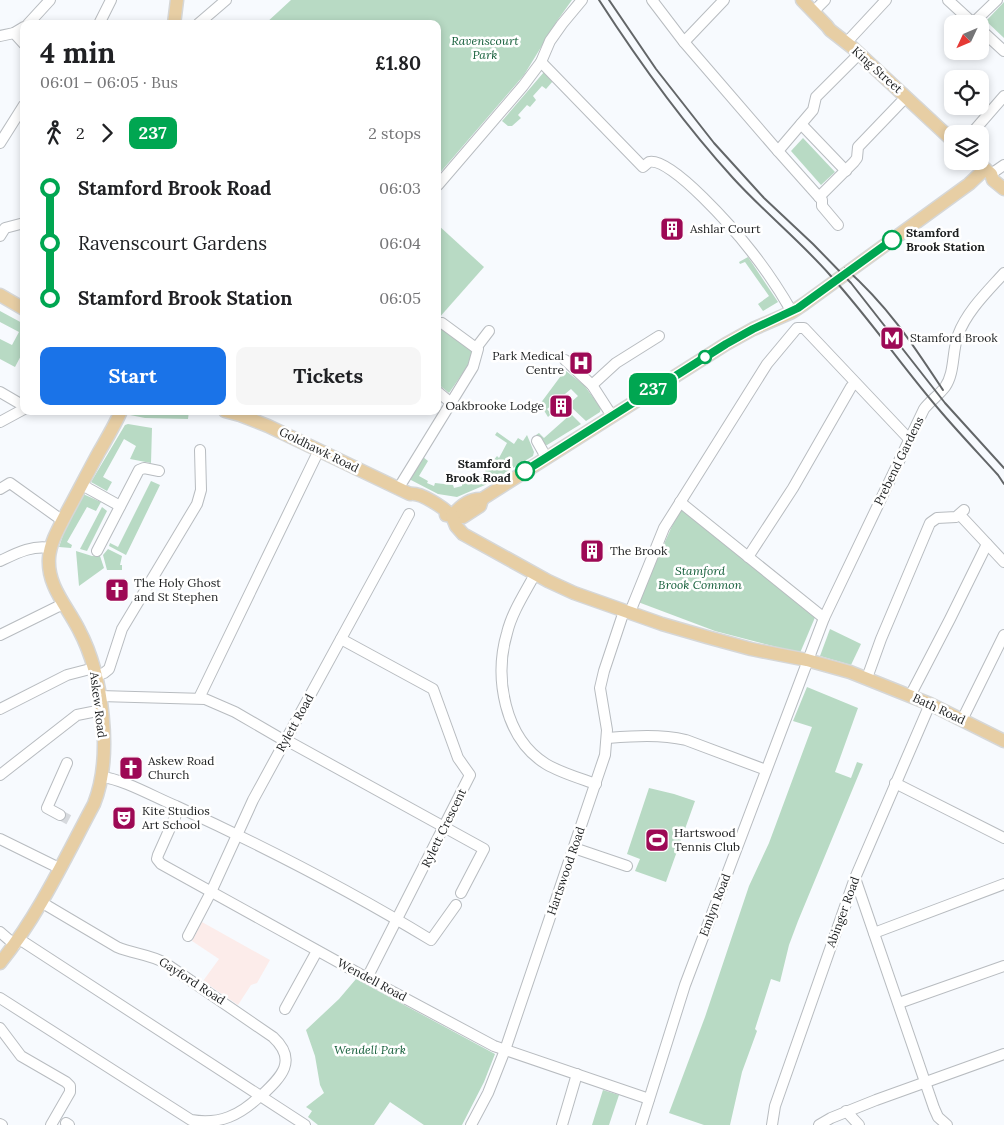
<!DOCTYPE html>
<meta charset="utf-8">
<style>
body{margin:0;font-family:Lora,serif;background:#f6f6f6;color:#202124;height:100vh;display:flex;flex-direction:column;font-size:19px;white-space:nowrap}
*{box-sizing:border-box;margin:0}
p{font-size:16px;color:#757577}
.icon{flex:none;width:28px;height:28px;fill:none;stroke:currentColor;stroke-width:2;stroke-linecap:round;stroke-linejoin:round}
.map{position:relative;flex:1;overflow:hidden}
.sheet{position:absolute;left:20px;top:20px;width:421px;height:395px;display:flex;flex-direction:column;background:#fff;border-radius:10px;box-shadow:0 2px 8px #0003}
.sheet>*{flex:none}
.badge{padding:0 10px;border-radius:8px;font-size:18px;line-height:32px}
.needle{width:32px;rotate:226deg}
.tools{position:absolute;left:944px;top:15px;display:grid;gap:10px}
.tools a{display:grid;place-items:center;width:45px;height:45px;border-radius:10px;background:#fff;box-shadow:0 2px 8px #0003;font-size:25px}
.map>.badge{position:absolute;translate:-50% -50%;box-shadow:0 0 0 2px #fff}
.legs{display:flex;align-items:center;gap:8px;height:55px;padding:0 20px;font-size:16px}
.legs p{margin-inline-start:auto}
.summary{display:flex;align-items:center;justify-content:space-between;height:85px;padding:0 20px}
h1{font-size:28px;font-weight:800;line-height:38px}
.primary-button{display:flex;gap:10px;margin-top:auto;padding:10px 20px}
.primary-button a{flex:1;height:58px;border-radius:10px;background:#1a73e8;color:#fff;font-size:20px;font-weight:800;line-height:58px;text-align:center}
.primary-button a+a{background:#f6f6f6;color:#202124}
ul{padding:0 20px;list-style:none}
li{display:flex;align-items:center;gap:18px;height:55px;font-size:19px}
li i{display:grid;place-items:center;width:8px;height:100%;margin:0 6px;background:currentColor}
li i::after{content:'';width:12px;height:12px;margin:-6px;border:4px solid;border-radius:50%;background:#fff}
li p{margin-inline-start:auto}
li:first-child i{background:linear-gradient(#0000 50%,currentColor 0)}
li:last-child i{background:linear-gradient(currentColor 50%,#0000 0)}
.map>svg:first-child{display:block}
.education{fill:#fcecea}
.green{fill:#b8dac4}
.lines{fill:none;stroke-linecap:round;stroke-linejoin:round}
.minor-tunnel{stroke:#d6d9dd;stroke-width:10;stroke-dasharray:10 5;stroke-linecap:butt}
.minor-casing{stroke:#b8bcc0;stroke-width:12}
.major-casing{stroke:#d6d7d7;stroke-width:15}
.minor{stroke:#fff;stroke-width:10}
.major{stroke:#e7cea4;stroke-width:12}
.rail{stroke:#636668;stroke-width:2}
.line-1-casing{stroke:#fff;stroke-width:11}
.line-1{stroke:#00a651;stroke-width:8}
.stop-1-dot{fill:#fff;stroke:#00a651;stroke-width:2.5}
.labels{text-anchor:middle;stroke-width:5;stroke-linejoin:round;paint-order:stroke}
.park-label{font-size:12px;font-style:italic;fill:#17603c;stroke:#fff}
.street-label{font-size:12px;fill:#1d1f20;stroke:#fff}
.poi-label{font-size:12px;fill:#1d1f20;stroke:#fff;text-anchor:start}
.stop-label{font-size:12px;font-weight:bold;fill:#1d1f20;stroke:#fff;text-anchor:start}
</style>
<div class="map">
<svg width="1004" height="1125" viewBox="0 0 1004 1125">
<rect width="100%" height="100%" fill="#f7fafe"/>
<polygon class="education" points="202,922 270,960 257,983 251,985 238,1005 203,981 219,959 192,941"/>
<g class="green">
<polygon points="291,0 572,0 557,21 524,75 438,175 438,24 265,24"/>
<polygon points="1004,2 1004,38 986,21"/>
<polygon points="544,72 553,81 546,89 542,86 533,96 536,100 530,107 527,105 518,115 521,118 512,126 508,126 502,121"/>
<polygon points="803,138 835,172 821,185 791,151"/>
<polygon points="438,225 484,267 438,319"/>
<polygon points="748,257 778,302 763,311 758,304 769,296 745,262 740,264 739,262"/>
<polygon points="0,311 24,324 24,350 15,367 0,359 0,339 12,345 19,332 0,322"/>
<polygon points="438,324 474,353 467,367 449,393 438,384"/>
<polygon points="566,371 584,385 601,408 600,412 586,421 571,407 572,405 570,403 578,396 571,389 547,409 551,414 548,417 540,404 563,373"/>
<polygon points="132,411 189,411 188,419 145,418 130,415"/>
<polygon points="571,414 581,424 547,445 542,444 536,435 539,433 544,438"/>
<polygon points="128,424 152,428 151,463 130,459 136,446 124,439 103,477 112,482 107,491 91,482 125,425"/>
<polygon points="497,432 514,444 518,438 523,441 527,435 534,452 533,456 485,485 457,497 438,494 409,479 423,457 428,461 419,476 428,481 427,483 434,486 435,483 453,485 454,488 462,486 462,483 479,475 481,477 487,473 485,471 497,456 499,458 507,443 495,435"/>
<polygon points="151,481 160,485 126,555 109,546 110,543 118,547"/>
<polygon points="83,494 101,502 96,511 87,507 67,542 72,545 71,548 59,547 65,529"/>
<polygon points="681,506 816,615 800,653 715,631 638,602"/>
<polygon points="102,507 107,511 87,551 80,549"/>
<polygon points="108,549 122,556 120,565 122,565 122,570 107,570 103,555"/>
<polygon points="76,551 92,556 100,556 104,568 79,586"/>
<polygon points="830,629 861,644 851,665 820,656"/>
<polygon points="807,687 858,708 835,772 851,778 857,762 863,764 798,921 789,945 780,982 771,979 755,1029 757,1031 742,1072 730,1125 704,1125 669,1113 705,1017 749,886 769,843 812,727 793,721"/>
<polygon points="649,788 674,794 695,801 666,882 635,871 640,859 627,854"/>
<polygon points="356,979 495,1054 484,1082 462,1125 424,1125 390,1102 374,1125 318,1125 308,1117 312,1111 306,1107 324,1093 320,1085 315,1056 306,1030 339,999"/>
<polygon points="603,1090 619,1095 609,1125 592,1125"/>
</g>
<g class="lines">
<polyline class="minor-tunnel" points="60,815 73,822"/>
<g class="minor-casing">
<g id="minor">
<polyline points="652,0 684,42 724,0"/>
<polyline points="948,0 974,24"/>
<polyline points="813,12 825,0"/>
<polyline points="973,23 997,0"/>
<polyline points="28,24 50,0"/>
<polyline points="99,24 111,0"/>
<polyline points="198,24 226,0"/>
<polyline points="980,29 1004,51"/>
<polyline points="14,33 24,44"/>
<polyline points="0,36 14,33 24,27"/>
<polyline points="684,42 778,151"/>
<polyline points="846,43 886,0"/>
<polyline points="859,54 816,97 813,110 778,151 819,197 854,162 857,158 858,147 906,97"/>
<path d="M 541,62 L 643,167 L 649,162 C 671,156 737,233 751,251 C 766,270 780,291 792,312"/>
<polyline points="801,124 846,171"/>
<polyline points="971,134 1004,96"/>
<polyline points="0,143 24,105"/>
<polyline points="991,174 1004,165"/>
<polyline points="438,185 523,86 541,62 550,41 562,24 582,0"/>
<polyline points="819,197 822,200 822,206 838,225"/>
<polyline points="0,236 5,228 24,223"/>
<polyline points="442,323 476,348"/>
<polyline points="565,360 592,385 612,416"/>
<polyline points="592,385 616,363 659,336"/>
<polyline points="0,392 24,406"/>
<polyline points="438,392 450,402"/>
<polyline points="0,422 24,409"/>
<polyline points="537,441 546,457"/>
<polyline points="82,485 120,506"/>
<polyline points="0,489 10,483 63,521"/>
<polyline points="398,489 473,367 478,349 476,348 489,331"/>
<polyline points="680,502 824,618"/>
<polyline points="960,515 1004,562"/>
<polyline points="97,551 139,470 144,468 159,471"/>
<polyline points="748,557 793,488 851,387 855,383"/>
<path d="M 0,561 C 17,553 32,545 50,548"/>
<path d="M 535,574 C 525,593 512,612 507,633 C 494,677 504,738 546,764 C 561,773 579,778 596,784"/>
<polyline points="630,612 664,528 767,364 797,328 804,328 909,439"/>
<polyline points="0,635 63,604"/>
<polyline points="341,639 433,689 458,758 470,775 367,978"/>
<polyline points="96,676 104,673 109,669 122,629 197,504 201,490 200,450"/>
<polyline points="867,678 881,639 930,523 937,518 956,517 964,510"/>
<polyline points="100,696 205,699 235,712 285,741"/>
<polyline points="910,696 950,619 987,544"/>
<polyline points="199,698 319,450"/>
<polyline points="0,709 67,675 94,668"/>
<polyline points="962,720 1004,635"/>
<path d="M 607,738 C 634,736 660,734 686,740 L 766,770"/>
<polyline points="286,740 484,849 461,893"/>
<polyline points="0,775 77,715 102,710"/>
<path d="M 102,777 C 123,779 156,798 176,806 C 263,846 349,890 431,940 L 456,905"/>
<polyline points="895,783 1004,838"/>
<polyline points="179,808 158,855 157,859 161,864 367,978 494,1046 649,1099"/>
<polyline points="60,815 47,808 67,763"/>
<polyline points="0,839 59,868"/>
<polyline points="574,848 627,866"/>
<polyline points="855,878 934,1108 938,1117 947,1125"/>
<path d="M 41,902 L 117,947 C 133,954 149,954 165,963 L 273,1037 C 299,1061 280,1078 261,1096"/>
<polyline points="0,932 15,945"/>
<polyline points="874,933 1004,884"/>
<polyline points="188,936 211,892 253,800 409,514"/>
<polyline points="19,939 305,1125"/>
<path d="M 0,998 L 191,1120 C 220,1125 240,1115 260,1096"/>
<polyline points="899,1003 1004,966"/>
<polyline points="285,1009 317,951"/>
<polyline points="0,1028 21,1056 66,1082 70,1086 70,1092 51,1125"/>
<polyline points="846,1111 859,1125"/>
<polyline points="66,1123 69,1125"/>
<polyline points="0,1124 2,1125"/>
<polyline points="471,1125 488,1093 505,1050 605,755 607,730 600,688 604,671 624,611"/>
<polyline points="562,1125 577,1074"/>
<path d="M 641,1125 L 685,985 L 824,618 L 924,409 C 930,401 939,395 945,387 C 955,373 952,351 958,335 C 967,311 987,292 1004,273"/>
<polyline points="772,1125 775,1106 855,878 930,704"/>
<polyline points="819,1125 831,1118 876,1100 1004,1054"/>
</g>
</g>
<g class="major-casing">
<g id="major">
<polyline points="802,0 827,26 830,30 853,48 952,140"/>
<polyline points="174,24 177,0"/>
<polyline points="976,161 991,174 993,180 1004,189"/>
<polyline points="0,295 24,309"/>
<path d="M 225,411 L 240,415 L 268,426 L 410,494 C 421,492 444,508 452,516"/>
<polyline points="446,515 463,517 480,506 482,499"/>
<path d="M 452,516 C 460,506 470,498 482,499 L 726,344 L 753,329 L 792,312 L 804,304 L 969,184 L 985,169"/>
<polyline points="452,516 456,526 463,534 548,581 574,593 662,624 707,637 751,649 807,660 850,672 930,704 1004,741"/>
<path d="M 0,963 C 39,915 65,858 94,804 C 113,756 103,675 79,630 C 67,606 47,586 49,558 C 50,542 60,526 67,512 C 78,492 88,472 99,452 C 107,438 115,425 121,411"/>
</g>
</g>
<use href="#minor" class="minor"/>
<use href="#major" class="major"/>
<g class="rail">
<path d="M 599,0 C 639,62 683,123 733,178 C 764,212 800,241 830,275 C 870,319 903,368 942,413 C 960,434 979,454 998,475 L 1004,484"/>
<polyline points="609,0 656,69 714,143 764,198 813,244 851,283 945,403 1004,468"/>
<path d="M 845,268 C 888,306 912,343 943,390"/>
</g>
</g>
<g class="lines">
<g class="line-1-casing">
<polyline id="line-1" points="525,471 726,344 753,329 798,308 892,240"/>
</g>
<use href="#line-1" class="line-1"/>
</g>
<defs>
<g id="building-square" transform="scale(1.25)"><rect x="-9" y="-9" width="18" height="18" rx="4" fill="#9d0955" stroke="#fff"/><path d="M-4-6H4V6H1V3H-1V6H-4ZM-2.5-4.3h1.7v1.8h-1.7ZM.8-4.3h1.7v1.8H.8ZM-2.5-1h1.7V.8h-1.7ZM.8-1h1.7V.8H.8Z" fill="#fff"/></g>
<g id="metro-square" transform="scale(1.25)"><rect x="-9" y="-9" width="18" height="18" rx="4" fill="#9d0955" stroke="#fff"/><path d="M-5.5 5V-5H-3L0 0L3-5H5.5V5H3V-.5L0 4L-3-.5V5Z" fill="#fff"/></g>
<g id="hospital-square" transform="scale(1.25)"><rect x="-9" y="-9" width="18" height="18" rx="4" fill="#9d0955" stroke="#fff"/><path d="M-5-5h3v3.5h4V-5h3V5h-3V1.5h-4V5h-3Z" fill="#fff"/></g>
<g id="church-square" transform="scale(1.25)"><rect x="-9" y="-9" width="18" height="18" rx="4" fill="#9d0955" stroke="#fff"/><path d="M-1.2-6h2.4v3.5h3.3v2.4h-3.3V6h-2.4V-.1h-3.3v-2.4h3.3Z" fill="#fff"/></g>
<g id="theatre-square" transform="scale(1.25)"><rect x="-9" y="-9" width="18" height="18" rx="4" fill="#9d0955" stroke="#fff"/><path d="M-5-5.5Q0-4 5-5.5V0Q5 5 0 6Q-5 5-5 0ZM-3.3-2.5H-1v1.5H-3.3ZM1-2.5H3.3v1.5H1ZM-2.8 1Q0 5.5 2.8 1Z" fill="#fff"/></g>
<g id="stadium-square" transform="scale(1.25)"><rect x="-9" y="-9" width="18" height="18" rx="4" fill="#9d0955" stroke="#fff"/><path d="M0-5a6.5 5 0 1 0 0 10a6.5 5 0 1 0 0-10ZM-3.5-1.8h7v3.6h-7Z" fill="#fff"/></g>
</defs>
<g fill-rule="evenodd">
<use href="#building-square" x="672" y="229"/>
<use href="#metro-square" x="892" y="338"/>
<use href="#hospital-square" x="581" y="363"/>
<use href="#building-square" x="561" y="406"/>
<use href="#building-square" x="592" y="551"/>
<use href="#church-square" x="117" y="590"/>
<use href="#church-square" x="131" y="768"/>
<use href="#theatre-square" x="124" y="818"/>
<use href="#stadium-square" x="657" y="840"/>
</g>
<g class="stop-1-dot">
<circle cx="892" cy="240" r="9"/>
<circle cx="705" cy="357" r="6"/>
<circle cx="525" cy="471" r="9"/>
</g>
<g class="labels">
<g class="park-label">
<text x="485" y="45">Ravenscourt<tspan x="485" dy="14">Park</tspan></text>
<text x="700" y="575">Stamford<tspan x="700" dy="14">Brook Common</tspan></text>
<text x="370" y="1054">Wendell Park</text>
</g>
<g class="street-label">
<text transform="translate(877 70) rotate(42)" y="4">King Street</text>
<text transform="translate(319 450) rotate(26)" y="4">Goldhawk Road</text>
<text transform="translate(899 461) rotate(-64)" y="4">Prebend Gardens</text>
<text transform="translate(98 705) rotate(83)" y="4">Askew Road</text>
<text transform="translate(939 709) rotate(25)" y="4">Bath Road</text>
<text transform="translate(295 723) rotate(-61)" y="4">Rylett Road</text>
<text transform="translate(444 828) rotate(-64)" y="4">Rylett Crescent</text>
<text transform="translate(566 871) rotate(-71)" y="4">Hartswood Road</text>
<text transform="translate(715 905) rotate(-69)" y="4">Emlyn Road</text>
<text transform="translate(843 912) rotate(-70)" y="4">Abinger Road</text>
<text transform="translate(372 980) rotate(28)" y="4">Wendell Road</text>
<text transform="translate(192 981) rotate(33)" y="4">Gayford Road</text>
</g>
<g class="poi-label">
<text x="690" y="233">Ashlar Court</text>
<text x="910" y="342">Stamford Brook</text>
<text x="564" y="360" text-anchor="end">Park Medical<tspan x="564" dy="14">Centre</tspan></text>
<text x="544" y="410" text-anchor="end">Oakbrooke Lodge</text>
<text x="610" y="555">The Brook</text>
<text x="134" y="587">The Holy Ghost<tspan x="134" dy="14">and St Stephen</tspan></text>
<text x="148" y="765">Askew Road<tspan x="148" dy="14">Church</tspan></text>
<text x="142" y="815">Kite Studios<tspan x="142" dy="14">Art School</tspan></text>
<text x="674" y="837">Hartswood<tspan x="674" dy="14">Tennis Club</tspan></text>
</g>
<g class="stop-label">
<text x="906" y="237">Stamford<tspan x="906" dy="14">Brook Station</tspan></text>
<text x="511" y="468" text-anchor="end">Stamford<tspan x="511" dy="14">Brook Road</tspan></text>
</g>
</g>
</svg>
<div class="tools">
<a><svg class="needle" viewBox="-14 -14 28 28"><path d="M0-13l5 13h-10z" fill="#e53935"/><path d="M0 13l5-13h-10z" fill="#757577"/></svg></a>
<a><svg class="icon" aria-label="locate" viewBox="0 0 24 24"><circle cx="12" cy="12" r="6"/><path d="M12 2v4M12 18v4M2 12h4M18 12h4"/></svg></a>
<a><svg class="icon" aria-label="layers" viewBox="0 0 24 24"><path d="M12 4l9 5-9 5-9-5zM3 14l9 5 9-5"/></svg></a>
</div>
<b class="badge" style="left:653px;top:389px;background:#00a651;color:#fff">237</b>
<section class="sheet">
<div class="summary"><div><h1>4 min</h1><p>06:01 – 06:05 · Bus</p></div><b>£1.80</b></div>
<div class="legs"><svg class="icon" aria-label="walk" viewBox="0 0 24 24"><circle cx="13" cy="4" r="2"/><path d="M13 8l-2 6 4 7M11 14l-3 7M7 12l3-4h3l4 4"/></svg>2<svg class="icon" aria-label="forward" viewBox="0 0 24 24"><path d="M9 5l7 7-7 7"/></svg><b class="badge" style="background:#00a651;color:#fff">237</b><p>2 stops</p></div>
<ul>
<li><i style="color:#00a651"></i><b>Stamford Brook Road</b><p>06:03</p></li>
<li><i style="color:#00a651"></i><span>Ravenscourt Gardens</span><p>06:04</p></li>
<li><i style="color:#00a651"></i><b>Stamford Brook Station</b><p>06:05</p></li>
</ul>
<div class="primary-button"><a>Start</a><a>Tickets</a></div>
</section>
</div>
